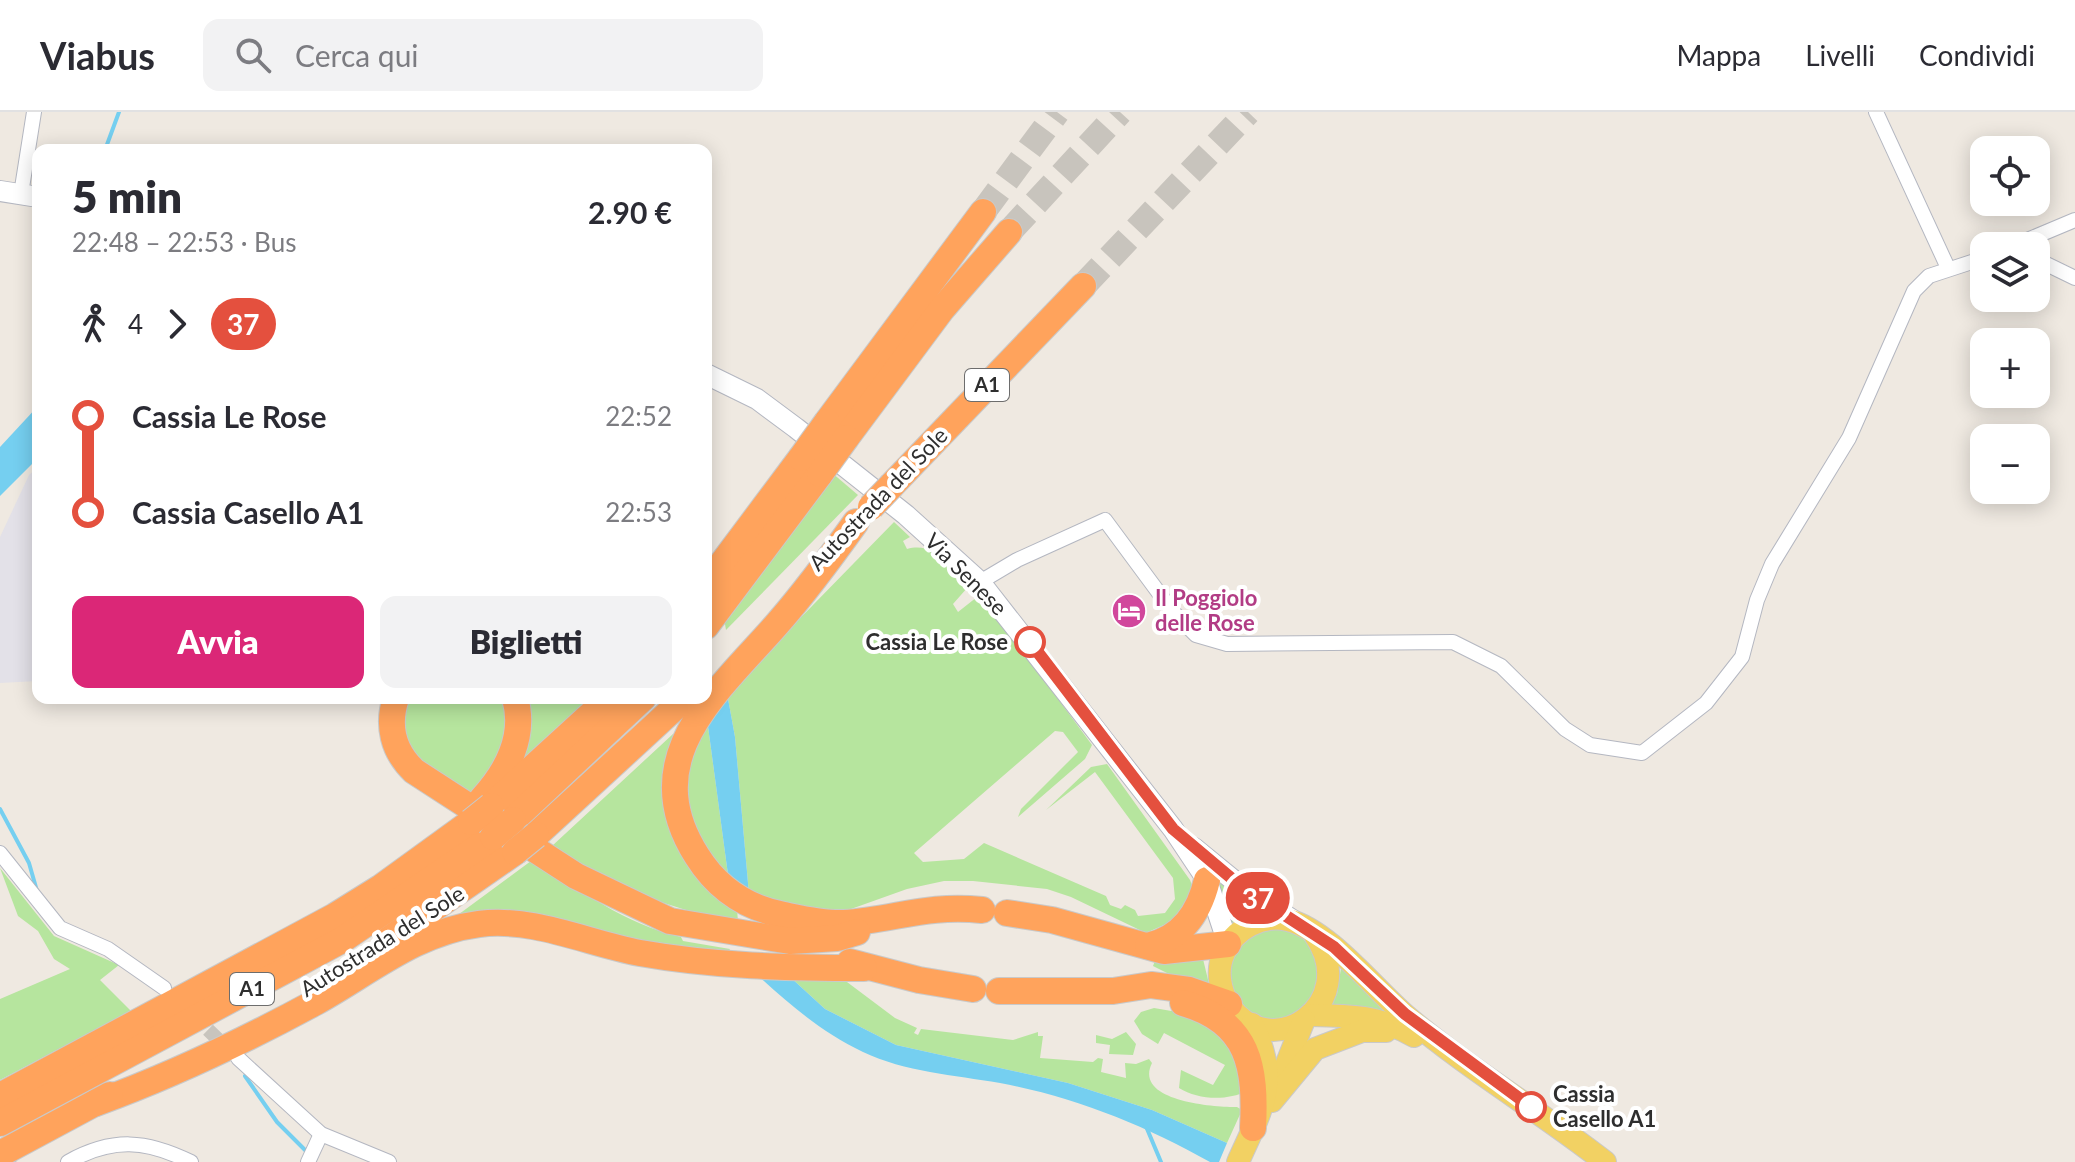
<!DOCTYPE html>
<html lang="it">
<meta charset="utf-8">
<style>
body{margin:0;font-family:Lato,sans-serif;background:#f2f2f3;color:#2b2b33;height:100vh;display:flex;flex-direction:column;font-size:30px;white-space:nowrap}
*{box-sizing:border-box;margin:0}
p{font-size:26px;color:#7c7c81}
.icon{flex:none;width:44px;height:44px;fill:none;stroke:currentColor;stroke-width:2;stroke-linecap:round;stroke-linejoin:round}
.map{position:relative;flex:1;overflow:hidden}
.panel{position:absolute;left:32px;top:32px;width:680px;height:560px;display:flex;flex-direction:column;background:#fff;border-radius:16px;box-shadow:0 4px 20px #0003}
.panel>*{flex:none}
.badge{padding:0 16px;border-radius:26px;font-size:28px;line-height:52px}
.buttons{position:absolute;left:1970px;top:24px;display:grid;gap:16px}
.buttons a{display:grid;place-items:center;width:80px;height:80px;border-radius:16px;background:#fff;box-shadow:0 4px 20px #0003;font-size:40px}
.map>.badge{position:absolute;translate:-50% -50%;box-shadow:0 0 0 4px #fff}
.legs{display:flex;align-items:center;gap:12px;height:88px;padding:0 40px;font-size:26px}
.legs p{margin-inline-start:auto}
.summary{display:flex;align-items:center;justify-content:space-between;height:136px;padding:0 40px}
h1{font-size:44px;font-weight:800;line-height:60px}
.cta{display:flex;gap:16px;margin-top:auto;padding:16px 40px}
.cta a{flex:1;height:92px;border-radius:16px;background:#db2777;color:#fff;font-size:32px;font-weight:800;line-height:92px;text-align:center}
.cta a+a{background:#f2f2f3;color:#2b2b33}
ul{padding:0 40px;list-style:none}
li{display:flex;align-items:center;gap:28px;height:96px;font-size:30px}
li i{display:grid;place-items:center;width:12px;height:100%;margin:0 10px;background:currentColor}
li i::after{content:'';width:20px;height:20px;margin:-10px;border:6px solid;border-radius:50%;background:#fff}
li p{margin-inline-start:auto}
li:first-child i{background:linear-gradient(#0000 50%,currentColor 0)}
li:last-child i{background:linear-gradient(currentColor 50%,#0000 0)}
header{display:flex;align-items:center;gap:48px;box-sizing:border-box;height:112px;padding:0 40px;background:#fff;border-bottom:2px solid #e1e1e2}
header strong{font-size:38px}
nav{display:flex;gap:44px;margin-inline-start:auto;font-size:28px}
.search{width:560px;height:72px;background:#f2f2f3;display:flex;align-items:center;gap:20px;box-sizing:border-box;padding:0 28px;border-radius:16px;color:#7c7c81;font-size:30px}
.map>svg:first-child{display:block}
.industrial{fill:#e3e1e8}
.green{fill:#b6e59e}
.water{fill:#75cff0}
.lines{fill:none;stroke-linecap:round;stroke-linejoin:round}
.stream{stroke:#75cff0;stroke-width:4}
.minor-tunnel{stroke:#c8c4bd;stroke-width:14;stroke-dasharray:14 7;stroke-linecap:butt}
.primary-tunnel{stroke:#c8c4bd;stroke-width:22;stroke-dasharray:22 11;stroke-linecap:butt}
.motorway-tunnel{stroke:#c8c4bd;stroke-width:26;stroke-dasharray:26 13;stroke-linecap:butt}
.minor-casing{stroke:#b4b7c1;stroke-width:16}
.secondary-casing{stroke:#b4b7c1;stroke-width:22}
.primary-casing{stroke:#c9c9c9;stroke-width:24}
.motorway-casing{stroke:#c9c9c9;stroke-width:28}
.minor{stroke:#fff;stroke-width:14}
.secondary{stroke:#fff;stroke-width:20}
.primary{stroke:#f2d163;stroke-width:22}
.motorway{stroke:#ffa35c;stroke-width:26}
.motorway-bridge-casing{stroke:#c9c9c9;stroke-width:28;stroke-linecap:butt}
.motorway-bridge{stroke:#ffa35c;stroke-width:26}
.line-1-casing{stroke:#fff;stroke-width:18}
.line-1{stroke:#e4503e;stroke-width:12}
.stop-1-dot{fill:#fff;stroke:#e4503e;stroke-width:4}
.labels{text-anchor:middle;stroke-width:8;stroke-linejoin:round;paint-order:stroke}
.shield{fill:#fff;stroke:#6d6d6d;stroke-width:2}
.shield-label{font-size:20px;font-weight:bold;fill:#2e2e2e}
.street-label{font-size:22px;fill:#2e2e2e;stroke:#fff}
.hotel-label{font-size:22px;font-weight:bold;fill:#b23c85;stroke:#fff;text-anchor:start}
.stop-label{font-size:22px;font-weight:bold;fill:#2e2e2e;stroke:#fff;text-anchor:end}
</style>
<header>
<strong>Viabus</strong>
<div class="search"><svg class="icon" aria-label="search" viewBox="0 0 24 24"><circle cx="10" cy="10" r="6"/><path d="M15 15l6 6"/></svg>Cerca qui</div>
<nav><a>Mappa</a><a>Livelli</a><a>Condividi</a></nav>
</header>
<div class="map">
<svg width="2075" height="1050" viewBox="0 0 2075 1050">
<rect width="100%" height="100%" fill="#efe9e1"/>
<polygon class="industrial" points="38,355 38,569 0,571 0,425 29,363"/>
<g class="green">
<polygon points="831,360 858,383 726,518 724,506"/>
<path d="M 894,410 L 910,425 L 903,429 L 907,437 C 936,429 950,456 968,475 L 953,492 L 958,500 L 977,485 L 1019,534 L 1092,633 L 1085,647 L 1018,705 L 1021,697 L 1078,640 L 1063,620 L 1055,619 L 914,741 L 923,750 L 964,747 L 984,731 L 1106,784 L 1110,793 L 1121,797 L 1125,793 L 1135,798 L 1138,804 L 1165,801 L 1175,787 L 1173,766 L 1095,660 L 1046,698 L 1091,655 L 1107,652 L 1190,768 L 1193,776 L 1175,808 L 1146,821 L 1071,785 L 1047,777 L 973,769 L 944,769 L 907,777 L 837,802 L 749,782 L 735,625 L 727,581 Z"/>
<polygon points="408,586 507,586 512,618 478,685 430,661 402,630 404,593"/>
<polygon points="520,586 591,586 564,615 513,655"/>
<polygon points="707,607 729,770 696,730 683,663"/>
<path d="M 673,622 L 668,710 L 674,727 L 689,754 L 737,798 L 738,809 C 668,799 611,772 552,734 Z"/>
<polygon points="1192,737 1250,791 1250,800 1229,814"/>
<path d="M 535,746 C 580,779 625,812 681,825 L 683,829 L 730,837 L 728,840 L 451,808 Z"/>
<polygon points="0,756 54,824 119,853 100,868 131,899 0,968 0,887 70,857 54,847 38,819 18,804"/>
<circle cx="1275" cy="862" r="45"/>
<polygon points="1203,847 1210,876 1185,870 1153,854 1155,849"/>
<polygon points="1341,856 1344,857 1409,915 1330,895 1337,882"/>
<path d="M 789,864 L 847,870 L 895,906 L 917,916 L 914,921 L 918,923 L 921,917 L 1013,928 L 1038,920 L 1038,924 L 1043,924 L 1040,946 L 1093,950 L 1098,946 L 1103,947 L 1101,960 L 1126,966 L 1125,951 L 1136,952 L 1149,947 L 1152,951 C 1133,989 1213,995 1237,995 L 1242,998 L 1227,1031 L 1152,998 L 1068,971 L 896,933 L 825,897 Z"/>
<path d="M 1154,896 L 1183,901 L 1182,905 C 1202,905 1227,922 1236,940 C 1242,951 1243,967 1247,979 C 1227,989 1198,988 1179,976 L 1181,958 L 1213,973 L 1225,953 L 1164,921 L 1158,932 L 1142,922 L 1134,909 L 1141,900 Z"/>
<polygon points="1126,920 1136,932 1133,943 1109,942 1110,933 1096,931 1096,923 1112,927"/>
</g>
<g class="water">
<polygon points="38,294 38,346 0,384 0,335"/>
<polygon points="727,581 735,625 749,782 729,770 707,607"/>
<path d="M 755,861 L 789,864 L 825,897 L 896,933 L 1068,971 L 1152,998 L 1227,1031 L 1219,1050 L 1210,1050 C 1144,1013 1075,985 1000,971 C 954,963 905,960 863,940 C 821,920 789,892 755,861 Z"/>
</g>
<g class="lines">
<g class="stream">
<polyline points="105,38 119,0"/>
<polyline points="0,697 29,751 37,779"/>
<polyline points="245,964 277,1010 308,1041"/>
<polyline points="1145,1012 1161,1050"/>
</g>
<polyline class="minor-tunnel" points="193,903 230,939"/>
<polyline class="primary-tunnel" points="0,1034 27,1050"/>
<g class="motorway-tunnel">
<polyline points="983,100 1057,0"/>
<polyline points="1009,120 1120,0"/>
<polyline points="1083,174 1248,0"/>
</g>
<g class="minor-casing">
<g id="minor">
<polyline points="1876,0 1948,156"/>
<polyline points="21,82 34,0"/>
<polyline points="2013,134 2075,108"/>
<polyline points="2036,147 2075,166"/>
<polyline points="980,470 1017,448 1105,408 1173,500 1196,523 1227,532 1453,530 1501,554 1565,617 1590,633 1642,641 1706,591 1742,545 1757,488 1772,452 1849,326 1914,179 1929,164 1984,146"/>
<polyline points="0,741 60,816 108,837 164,876"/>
<polyline points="238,946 321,1022 389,1050"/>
<path d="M 68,1050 C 113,1025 146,1028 191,1050"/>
<polyline points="308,1050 321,1022"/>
</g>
</g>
<g class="secondary-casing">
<g id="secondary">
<polyline points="0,79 38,85"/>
<polyline points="706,262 757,287 796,316 906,403 980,470 1173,717 1207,768 1228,832"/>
<polyline points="1194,736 1243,776 1294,809"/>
</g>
</g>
<g class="primary-casing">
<g id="primary">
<path d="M 1315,823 C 1362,892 1271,954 1229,893 C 1220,879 1216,858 1224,841 C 1234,817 1262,802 1288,808 C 1328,818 1373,875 1405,903 C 1468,957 1540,999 1605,1050"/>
<path d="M 1311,903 C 1354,904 1376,903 1414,924"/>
<polyline points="1281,966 1304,908"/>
<polyline points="1272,989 1315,937 1362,919 1386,919"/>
<path d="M 1238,1050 C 1262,996 1281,969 1252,912"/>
</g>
</g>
<g class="motorway-casing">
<g id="motorway">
<polyline points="827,310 983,100"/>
<polyline points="846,326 942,197 1009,120"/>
<polyline points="892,373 1083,174"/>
<path d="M 856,410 C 831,445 806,479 778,511 C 719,579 634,645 697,744 C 717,776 746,796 784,803 C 803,807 824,812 844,811 C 894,808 927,792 982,798"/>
<polyline points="706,473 801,346"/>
<polyline points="706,514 820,362"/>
<path d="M 396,586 C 387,613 393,639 414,659 L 576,764 L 670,809 L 790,829 L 837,826 L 857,820"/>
<path d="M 482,687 C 507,660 526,624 515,586"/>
<polyline points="491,694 609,586"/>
<polyline points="513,708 643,586"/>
<polyline points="536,723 685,586"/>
<polyline points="1007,801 1052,808 1164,839 1228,832"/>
<polyline points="388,828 515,740"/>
<path d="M 1148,834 C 1182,826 1199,801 1207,768"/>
<polyline points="850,850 919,868 973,877"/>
<polyline points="999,879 1113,879 1151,873 1189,878 1229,892"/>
<path d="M 1183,891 C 1250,910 1256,956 1253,1016"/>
<polyline points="0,984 335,804 380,776 471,710"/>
<path d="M 96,991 C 173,963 244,929 316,890 C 370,860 416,820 479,812 C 534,805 587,831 640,841 C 713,854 790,856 864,856"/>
<polyline points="0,1011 342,828 493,725"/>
<polyline points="0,1042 110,983"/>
</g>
</g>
<use href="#minor" class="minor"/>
<use href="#secondary" class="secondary"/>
<use href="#primary" class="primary"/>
<use href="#motorway" class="motorway"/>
<g class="motorway-bridge-casing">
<g id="motorway-bridge">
<polyline points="801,346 827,310"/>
<polyline points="820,362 846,326"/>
<polyline points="871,395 892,373"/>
<polyline points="471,710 491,694"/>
<polyline points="493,725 513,708"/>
<polyline points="515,740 536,723"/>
</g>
</g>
<use href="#motorway-bridge" class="motorway-bridge"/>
</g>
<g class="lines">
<g class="line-1-casing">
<polyline id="line-1" points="1030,530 1173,717 1243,776 1334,835 1405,902 1531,995"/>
</g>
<use href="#line-1" class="line-1"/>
</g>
<defs>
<g id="hotel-disc" transform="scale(1.8)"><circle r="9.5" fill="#d1479c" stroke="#fff"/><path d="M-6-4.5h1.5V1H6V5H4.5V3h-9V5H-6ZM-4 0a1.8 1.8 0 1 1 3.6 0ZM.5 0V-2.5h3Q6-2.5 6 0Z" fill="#fff"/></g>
</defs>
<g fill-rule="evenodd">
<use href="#hotel-disc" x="1129" y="499"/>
</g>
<g class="stop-1-dot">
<circle cx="1030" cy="530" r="14"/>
<circle cx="1531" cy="995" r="14"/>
</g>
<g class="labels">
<g class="shield">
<rect x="965" y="257" width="44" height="32" rx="6"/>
<rect x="230" y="861" width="44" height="32" rx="6"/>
</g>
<g class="shield-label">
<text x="987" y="280">A1</text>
<text x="252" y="884">A1</text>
</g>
<g class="street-label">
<text transform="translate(878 387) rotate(-46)" y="8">Autostrada del Sole</text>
<text transform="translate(966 462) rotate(45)" y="8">Via Senese</text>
<text transform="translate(382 829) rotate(-32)" y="8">Autostrada del Sole</text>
</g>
<g class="hotel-label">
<text x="1155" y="494">Il Poggiolo<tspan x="1155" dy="25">delle Rose</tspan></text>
</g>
<g class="stop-label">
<text x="1008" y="538">Cassia Le Rose</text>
<text x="1553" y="990" text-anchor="start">Cassia<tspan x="1553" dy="25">Casello A1</tspan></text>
</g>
</g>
</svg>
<div class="buttons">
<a><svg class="icon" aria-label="locate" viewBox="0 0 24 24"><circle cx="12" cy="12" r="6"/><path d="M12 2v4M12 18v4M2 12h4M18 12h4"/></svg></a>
<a><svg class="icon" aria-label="layers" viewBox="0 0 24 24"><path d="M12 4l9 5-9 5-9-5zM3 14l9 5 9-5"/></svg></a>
<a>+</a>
<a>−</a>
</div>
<b class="badge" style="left:1258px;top:786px;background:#e4503e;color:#fff">37</b>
<section class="panel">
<div class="summary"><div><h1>5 min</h1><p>22:48 – 22:53 · Bus</p></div><b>2.90 €</b></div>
<div class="legs"><svg class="icon" aria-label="walk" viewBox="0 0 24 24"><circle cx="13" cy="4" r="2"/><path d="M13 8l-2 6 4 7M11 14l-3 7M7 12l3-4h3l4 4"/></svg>4<svg class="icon" aria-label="forward" viewBox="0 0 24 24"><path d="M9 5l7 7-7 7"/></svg><b class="badge" style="background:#e4503e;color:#fff">37</b></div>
<ul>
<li><i style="color:#e4503e"></i><b>Cassia Le Rose</b><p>22:52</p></li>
<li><i style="color:#e4503e"></i><b>Cassia Casello A1</b><p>22:53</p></li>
</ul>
<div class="cta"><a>Avvia</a><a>Biglietti</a></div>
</section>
</div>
